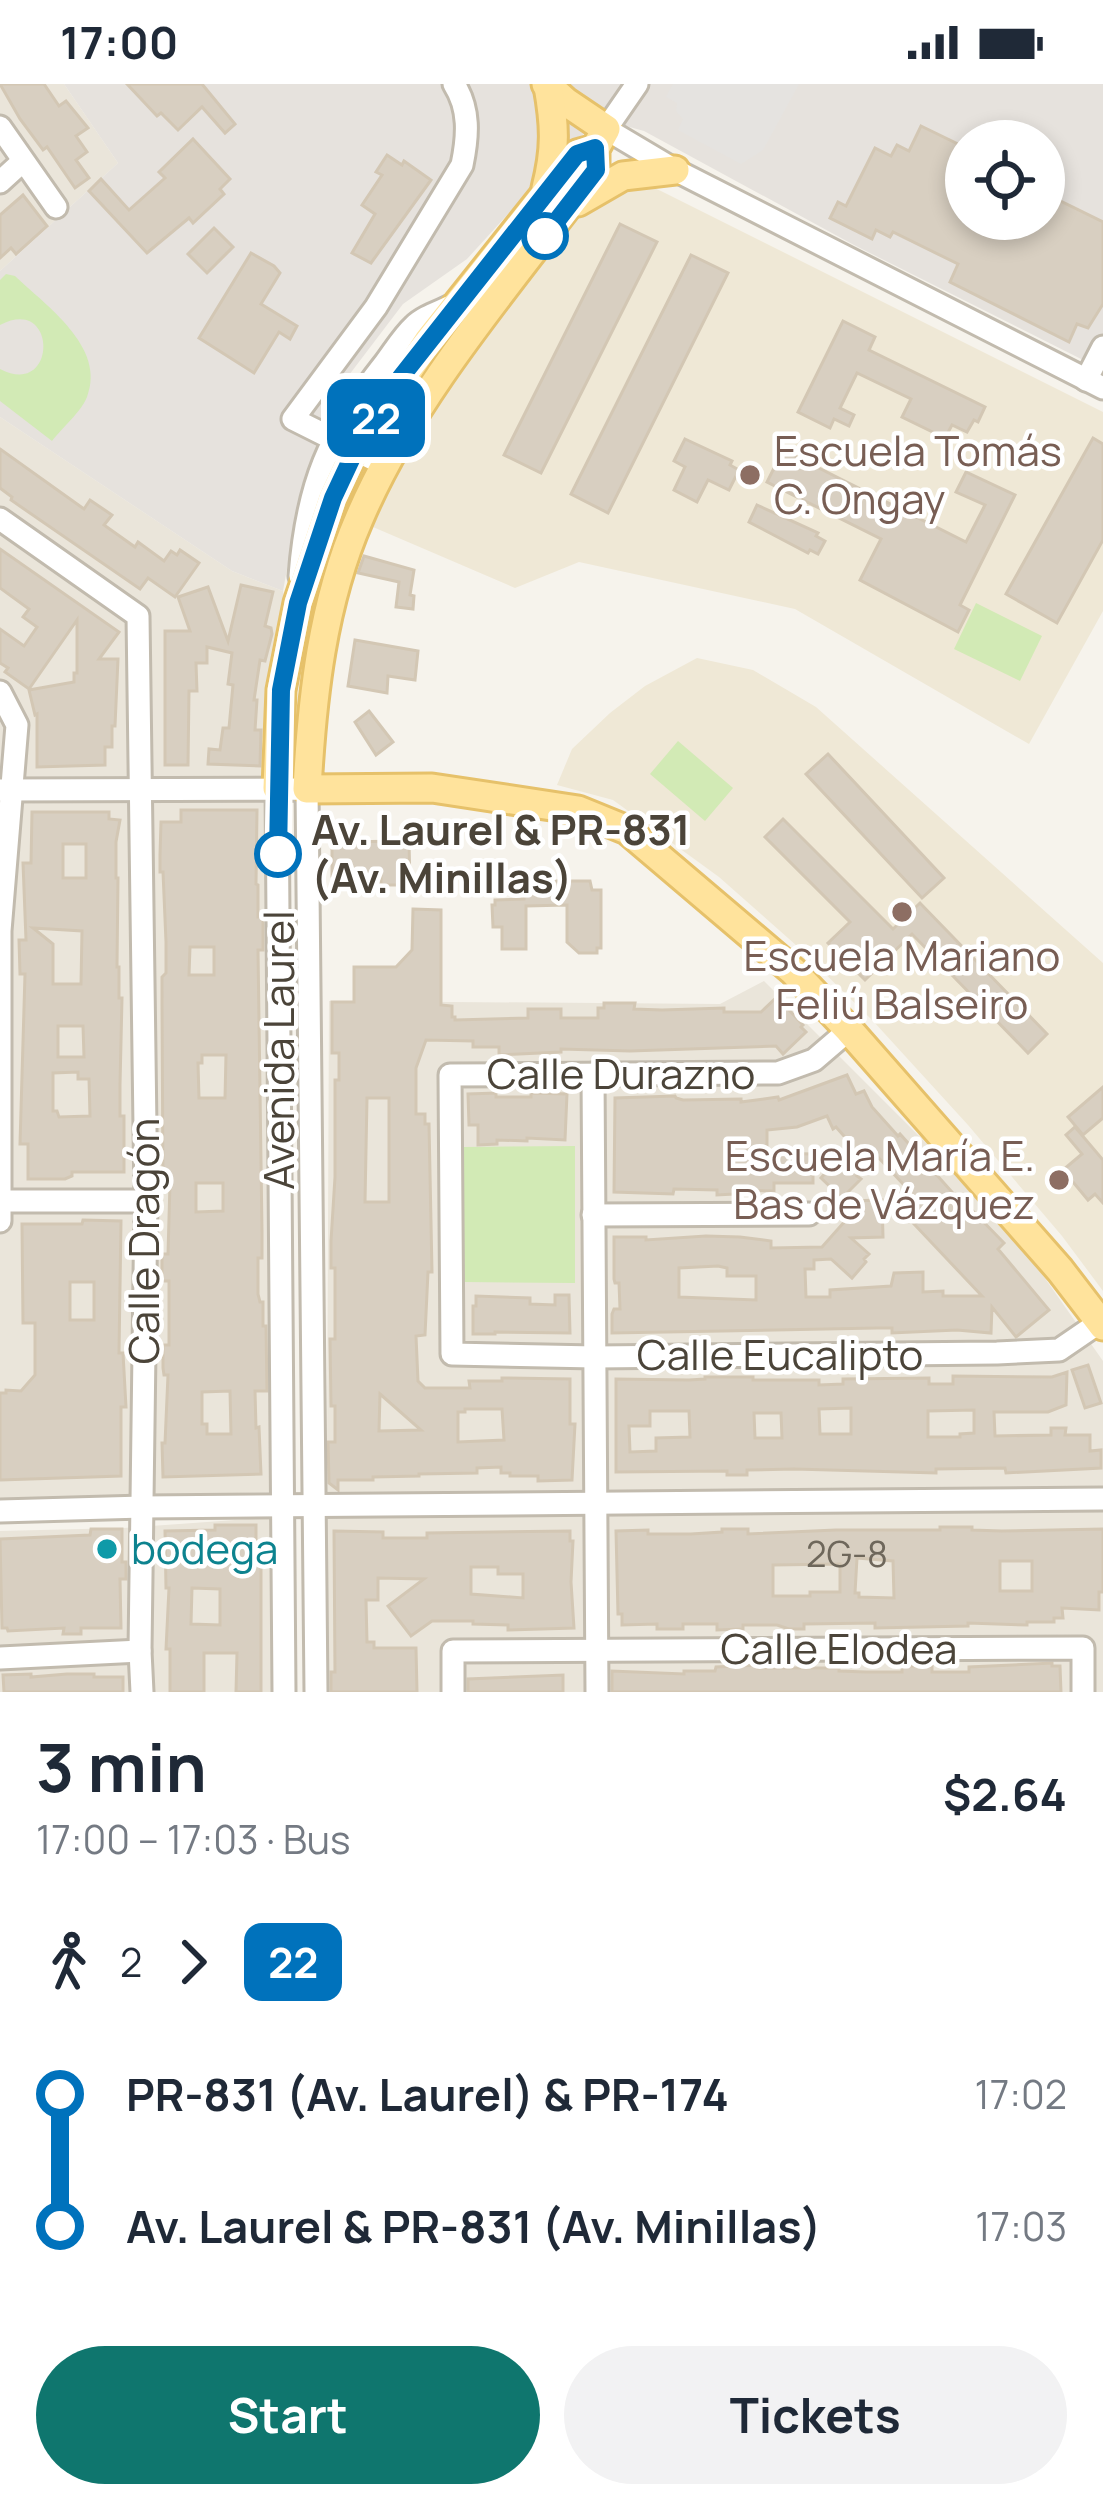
<!DOCTYPE html>
<meta charset="utf-8">
<style>
body{margin:0;font-family:Manrope,sans-serif;background:#f2f2f3;color:#1f2937;height:100vh;display:flex;flex-direction:column;font-size:45px;white-space:nowrap}
*{box-sizing:border-box;margin:0}
p{font-size:39px;color:#747a83}
.icon{flex:none;width:66px;height:66px;fill:none;stroke:currentColor;stroke-width:2;stroke-linecap:round;stroke-linejoin:round}
.map{position:relative;height:1608px;overflow:hidden}
.drawer{display:flex;flex-direction:column;background:#fff;flex:1}
.drawer>*{flex:none}
.badge{padding:0 24px;border-radius:18px;font-size:42px;line-height:78px}
.tools{position:absolute;left:945px;top:36px;display:grid;gap:24px}
.tools a{display:grid;place-items:center;width:120px;height:120px;border-radius:50%;background:#fff;box-shadow:0 6px 18px #0003;font-size:60px}
.map>.badge{position:absolute;translate:-50% -50%;box-shadow:0 0 0 6px #fff}
.legs{display:flex;align-items:center;gap:18px;height:132px;padding:0 36px;font-size:39px}
.legs p{margin-inline-start:auto}
.head{display:flex;align-items:center;justify-content:space-between;height:204px;padding:0 36px}
h1{font-size:66px;font-weight:700;line-height:90px}
.primary-button{display:flex;gap:24px;margin-top:auto;padding:24px 36px}
.primary-button a{flex:1;height:138px;border-radius:72px;background:#0f766e;color:#fff;font-size:48px;font-weight:700;line-height:138px;text-align:center}
.primary-button a+a{background:#f2f2f3;color:#1f2937}
ul{padding:0 36px;list-style:none}
li{display:flex;align-items:center;gap:42px;height:132px;font-size:45px}
li i{display:grid;place-items:center;width:18px;height:100%;margin:0 15px;background:currentColor}
li i::after{content:'';width:30px;height:30px;margin:-15px;border:9px solid;border-radius:50%;background:#fff}
li p{margin-inline-start:auto}
li:first-child i{background:linear-gradient(#0000 50%,currentColor 0)}
li:last-child i{background:linear-gradient(currentColor 50%,#0000 0)}
.status{display:flex;justify-content:space-between;align-items:center;height:84px;padding:0 60px;background:#fff;direction:ltr}
.status svg{height:33px;fill:currentColor}
.map>svg:first-child{display:block}
.residential{fill:#eae5da}
.industrial{fill:#e6e2dd;fill-rule:evenodd}
.education{fill:#efe8d6}
.green{fill:#d2eab5}
.parking{fill:#e5e3e0}
.building{fill:#d8cfc1;stroke:#d3c7b4;stroke-width:3;fill-rule:evenodd}
.lines{fill:none;stroke-linecap:round;stroke-linejoin:round}
.minor-casing{stroke:#c2bbae;stroke-width:27}
.major-casing{stroke:#e6c16a;stroke-width:33}
.minor{stroke:#fff;stroke-width:21}
.major{stroke:#ffe39c;stroke-width:27}
.line-1-casing{stroke:#fff;stroke-width:27}
.line-1{stroke:#0072bc;stroke-width:18}
.stop-1-dot{fill:#fff;stroke:#0072bc;stroke-width:6}
.education-dot{fill:#8d6e63;stroke:#fff;stroke-width:4.5}
.culture-dot{fill:#0f9aa8;stroke:#fff;stroke-width:4.5}
.labels{text-anchor:middle;stroke-width:9;stroke-linejoin:round;paint-order:stroke}
.number-label{font-size:36px;fill:#6e675b}
.education-label{font-size:42px;fill:#785e54;stroke:#fff;text-anchor:start}
.stop-label{font-size:42px;font-weight:bold;fill:#4b4439;stroke:#fff;text-anchor:start}
.street-label{font-size:42px;fill:#4b4439;stroke:#fff}
.culture-label{font-size:42px;fill:#0d838f;stroke:#fff;text-anchor:start}
</style>
<div class="status"><b>17:00</b><svg viewBox="0 0 49 12"><path d="M0 12V9h3v3zM5 12V6h3v6zM10 12V3h3v9zM15 12V0h3v12zM26 1h20v11H26zM47 4h2v5h-2z"/></svg></div>
<div class="map">
<svg width="1103" height="1608" viewBox="0 0 1103 1608">
<rect width="100%" height="100%" fill="#f6f3ec"/>
<g class="residential">
<polygon points="0,0 64,0 118,79 0,187"/>
<polygon points="0,333 232,487 283,507 289,536 262,657 274,823 277,1408 0,1415"/>
<polygon points="764,897 1007,1140 1103,1277 1103,1608 326,1608 329,917 720,920"/>
<polygon points="277,1433 278,1608 0,1608 0,1447 123,1444"/>
</g>
<path class="industrial" d="M 64,0 L 1103,0 L 1103,286 L 854,161 L 644,47 L 615,39 L 594,44 L 558,66 L 538,97 L 467,175 L 403,220 L 346,295 L 312,373 L 293,452 L 283,507 L 232,487 L 0,333 L 0,187 L 118,79 ZM 966,57 L 1044,57 L 1044,135 L 966,135 Z"/>
<g class="education">
<polygon points="603,101 647,101 661,107 1103,328 1103,527 1029,660 795,525 579,478 515,504 373,443 419,339 588,115"/>
<polygon points="697,574 753,586 816,623 1103,879 1103,1207 1062,1152 968,1041 874,938 797,862 719,793 613,716 557,701 572,665 610,629 645,602"/>
</g>
<g class="green">
<path d="M 6,190 L 15,192 C 45,221 107,263 87,313 C 81,328 62,344 52,357 L 0,317 L 0,285 C 58,315 58,210 0,241 L 0,196 Z"/>
<polygon points="976,519 1042,552 1020,597 954,565"/>
<polygon points="678,657 733,704 705,737 650,690"/>
<polygon points="575,1062 575,1199 464,1198 464,1063"/>
</g>
<polygon class="parking" points="673,0 799,0 763,66 741,80 678,46 683,35 676,27 677,19 666,13"/>
<g class="building">
<polygon points="0,0 44,0 59,22 66,17 88,44 76,52 87,68 76,76 89,94 75,104 47,63 43,66 20,35"/>
<polygon points="127,0 202,0 235,40 225,49 202,23 178,46 161,29 157,32"/>
<polygon points="921,42 966,64 966,135 1044,135 1044,109 1103,138 1103,220 1088,244 1077,240 1069,258 950,198 958,180 893,148 890,153 876,146 872,155 830,134 838,118 846,122 875,64 891,72 897,61 909,67"/>
<polygon points="193,55 230,95 220,105 224,110 193,139 189,134 147,169 89,107 101,95 129,126 165,94 159,88"/>
<polygon points="387,71 402,81 404,77 431,96 371,179 352,169 375,130 362,121 382,91 376,88"/>
<polygon points="23,111 47,142 16,170 11,164 0,174 0,131"/>
<polygon points="620,140 657,158 541,389 504,371"/>
<polygon points="214,144 233,163 207,189 188,170"/>
<polygon points="251,169 274,182 280,189 261,220 297,242 290,255 279,248 254,289 199,254"/>
<polygon points="691,171 728,189 608,429 571,410"/>
<polygon points="843,237 875,253 869,266 985,323 978,338 974,336 967,348 952,341 945,354 902,333 911,315 857,289 840,324 854,331 849,342 834,335 830,344 798,328"/>
<polygon points="1093,354 1103,360 1103,456 1057,539 1006,510"/>
<polygon points="685,355 732,377 730,381 739,386 729,406 708,396 697,418 674,406 685,383 674,377"/>
<polygon points="0,365 84,425 90,416 112,431 104,441 135,463 138,458 164,477 171,467 177,471 180,466 199,479 175,513 148,494 140,505 11,416 12,413 0,404"/>
<polygon points="783,366 966,458 985,421 956,408 966,388 1015,411 960,521 969,526 958,548 860,496 881,455 767,398"/>
<polygon points="757,421 818,449 816,452 825,457 818,470 810,466 808,469 749,438"/>
<polygon points="0,465 119,548 99,575 118,575 115,642 112,642 112,663 105,663 105,681 37,683 37,630 35,631 29,606 74,598 74,589 77,589 77,536 29,605 5,588 8,584 0,579 0,545 24,562 37,543 23,533 29,525 0,504"/>
<polygon points="364,472 414,486 410,511 414,512 413,525 396,523 399,498 358,489"/>
<polygon points="241,501 273,508 265,542 271,544 272,550 265,577 260,576 254,616 257,616 255,646 261,646 260,682 208,680 209,665 220,666 223,644 229,644 233,601 228,600 232,569 207,563 207,579 196,579 197,607 189,607 188,681 165,681 165,547 190,547 178,513 208,503 228,557"/>
<polygon points="355,556 418,567 415,596 388,592 387,609 348,602"/>
<polygon points="369,627 393,658 376,671 355,638"/>
<polygon points="828,670 944,794 922,814 806,690"/>
<path d="M 181,726 L 257,726 L 256,800 L 258,801 L 258,833 L 263,833 L 263,866 L 258,866 L 262,1148 L 262,1174 L 258,1174 L 258,1210 L 260,1218 L 263,1218 L 263,1242 L 266,1242 L 267,1307 L 255,1307 L 256,1344 L 259,1343 L 261,1390 L 163,1393 L 162,1359 L 165,1359 L 168,1291 L 164,1291 L 163,1284 L 163,1261 L 169,1261 L 169,1197 L 162,1197 L 162,1170 L 168,1170 L 170,1099 L 163,1099 L 162,920 L 162,893 L 166,889 L 166,858 L 163,788 L 160,788 L 160,771 L 161,738 L 181,738 ZM 190,863 L 214,863 L 214,891 L 189,891 ZM 202,971 L 226,971 L 225,1014 L 199,1014 L 198,979 L 202,979 ZM 196,1099 L 223,1099 L 223,1127 L 196,1128 ZM 230,1307 L 231,1350 L 207,1350 L 207,1340 L 202,1340 L 202,1308 Z"/>
<path d="M 32,728 L 109,728 L 109,735 L 120,736 L 116,758 L 116,794 L 118,794 L 117,883 L 119,883 L 119,914 L 122,914 L 120,1001 L 120,1032 L 124,1032 L 124,1088 L 72,1088 L 72,1092 L 65,1095 L 28,1095 L 28,1060 L 20,1060 L 25,890 L 20,890 L 19,856 L 26,856 L 23,779 L 31,779 ZM 63,760 L 86,760 L 86,794 L 63,794 ZM 33,844 L 82,847 L 81,900 L 53,900 L 53,860 ZM 58,942 L 83,942 L 84,973 L 58,973 ZM 78,988 L 78,995 L 89,995 L 90,1032 L 59,1033 L 57,1027 L 53,1027 L 53,989 Z"/>
<polygon points="783,735 893,845 920,819 1047,950 1028,969 912,850 865,896 828,859 850,838 765,753"/>
<polygon points="409,757 410,801 381,801 381,792 332,792 332,758"/>
<polygon points="525,797 590,797 592,806 601,806 601,864 597,864 597,869 579,869 567,858 567,821 526,822 526,865 502,865 502,843 493,843 492,821 495,821 495,816 524,815"/>
<path d="M 413,825 L 441,826 L 441,921 L 452,922 L 452,933 L 455,933 L 455,936 L 528,934 L 528,925 L 561,925 L 561,934 L 598,934 L 598,924 L 604,924 L 604,919 L 635,919 L 634,925 L 662,926 L 724,924 L 724,928 L 761,928 L 777,913 L 803,941 L 801,943 L 806,948 L 783,970 L 776,962 L 630,967 L 561,965 L 561,968 L 499,971 L 499,963 L 473,963 L 473,957 L 426,956 L 416,984 L 416,1030 L 425,1030 L 425,1040 L 429,1040 L 432,1188 L 428,1188 L 425,1251 L 416,1252 L 418,1297 L 425,1304 L 470,1304 L 469,1297 L 502,1297 L 502,1294 L 570,1295 L 570,1340 L 575,1340 L 572,1396 L 538,1397 L 538,1392 L 510,1392 L 510,1389 L 501,1389 L 501,1383 L 477,1384 L 477,1389 L 419,1390 L 419,1392 L 373,1393 L 373,1396 L 338,1396 L 338,1406 L 329,1399 L 328,1358 L 335,1358 L 335,1322 L 331,1322 L 330,1255 L 335,1255 L 335,1184 L 331,1184 L 331,1157 L 335,1093 L 335,996 L 339,996 L 339,969 L 332,969 L 332,918 L 354,918 L 354,883 L 396,883 L 412,866 ZM 367,1014 L 389,1014 L 389,1118 L 365,1118 ZM 380,1310 L 421,1346 L 379,1347 ZM 465,1325 L 502,1325 L 504,1356 L 458,1358 L 458,1328 L 465,1328 Z"/>
<path d="M 847,991 L 856,1010 L 864,1007 L 872,1023 L 898,1052 L 900,1050 L 960,1117 L 964,1121 L 966,1120 L 1004,1159 L 998,1165 L 1049,1226 L 1016,1253 L 992,1223 L 991,1249 L 957,1246 L 892,1249 L 892,1244 L 877,1244 L 612,1249 L 612,1230 L 614,1225 L 620,1225 L 619,1199 L 615,1199 L 614,1195 L 614,1153 L 646,1153 L 646,1156 L 706,1152 L 740,1153 L 771,1157 L 771,1164 L 822,1163 L 846,1136 L 845,1117 L 882,1116 L 883,1153 L 851,1154 L 869,1170 L 864,1175 L 866,1178 L 852,1194 L 831,1175 L 814,1176 L 814,1185 L 805,1185 L 806,1213 L 830,1213 L 830,1206 L 891,1202 L 894,1189 L 923,1188 L 923,1208 L 943,1207 L 943,1212 L 982,1212 L 913,1139 L 909,1131 L 913,1128 L 907,1121 L 916,1114 L 878,1073 L 857,1092 L 861,1095 L 842,1114 L 821,1094 L 851,1060 L 836,1043 L 833,1045 L 827,1032 L 797,1043 L 767,1046 L 767,1069 L 813,1070 L 813,1099 L 774,1099 L 774,1107 L 735,1106 L 734,1110 L 717,1111 L 717,1106 L 674,1105 L 673,1110 L 614,1108 L 615,1014 L 675,1012 L 676,1014 L 683,1016 L 741,1015 L 741,1018 L 778,1013 L 779,1016 ZM 718,1182 L 727,1184 L 727,1192 L 756,1192 L 756,1216 L 679,1213 L 679,1184 Z"/>
<polygon points="1103,1003 1103,1034 1083,1051 1068,1033"/>
<polygon points="496,1009 496,1013 531,1013 531,1009 567,1010 565,1056 527,1054 527,1057 497,1056 497,1060 478,1061 478,1041 469,1041 468,1010"/>
<polygon points="1075,1043 1103,1076 1103,1119 1095,1110 1088,1116 1063,1086 1082,1070 1066,1051"/>
<path d="M 83,1136 L 121,1137 L 119,1269 L 123,1269 L 126,1323 L 121,1323 L 121,1392 L 0,1396 L 0,1309 L 6,1309 L 6,1306 L 21,1307 L 35,1291 L 35,1239 L 23,1239 L 22,1140 L 82,1140 ZM 70,1198 L 94,1198 L 94,1236 L 70,1236 Z"/>
<polygon points="555,1211 569,1211 570,1249 495,1248 495,1250 473,1250 473,1222 476,1222 476,1212 530,1214 530,1220 555,1221"/>
<polygon points="1088,1281 1101,1319 1085,1324 1072,1286"/>
<path d="M 1067,1288 L 1066,1321 L 1048,1328 L 994,1328 L 995,1352 L 1051,1351 L 1051,1344 L 1066,1344 L 1065,1351 L 1090,1351 L 1090,1367 L 1101,1366 L 1101,1384 L 1006,1389 L 1005,1384 L 936,1385 L 936,1389 L 794,1385 L 747,1386 L 747,1391 L 727,1391 L 727,1387 L 616,1388 L 616,1295 L 689,1296 L 705,1295 L 705,1293 L 753,1293 L 753,1296 L 819,1296 L 819,1301 L 843,1300 L 843,1295 L 929,1294 L 929,1300 L 953,1300 L 953,1292 L 1052,1293 ZM 851,1324 L 851,1350 L 820,1350 L 819,1325 ZM 974,1326 L 974,1349 L 960,1350 L 960,1353 L 928,1353 L 928,1327 ZM 650,1327 L 689,1327 L 690,1353 L 656,1354 L 656,1367 L 630,1368 L 629,1342 L 650,1342 ZM 754,1329 L 781,1329 L 782,1354 L 755,1354 Z"/>
<path d="M 215,1441 L 256,1441 L 256,1477 L 261,1477 L 261,1608 L 236,1608 L 237,1569 L 204,1569 L 204,1608 L 170,1608 L 170,1565 L 166,1565 L 169,1504 L 166,1504 L 165,1447 L 215,1446 ZM 192,1504 L 220,1505 L 220,1541 L 191,1540 Z"/>
<path d="M 940,1443 L 972,1443 L 972,1446 L 1002,1447 L 1103,1445 L 1103,1508 L 1099,1508 L 1099,1526 L 1062,1524 L 1063,1534 L 1054,1534 L 1054,1538 L 1027,1538 L 1027,1541 L 968,1539 L 968,1542 L 875,1544 L 875,1539 L 804,1540 L 804,1545 L 789,1545 L 777,1541 L 743,1541 L 743,1545 L 717,1546 L 717,1540 L 683,1540 L 683,1545 L 657,1545 L 657,1540 L 622,1541 L 622,1530 L 618,1530 L 616,1447 L 648,1446 L 648,1450 L 691,1450 L 722,1448 L 722,1445 L 748,1445 L 748,1450 L 836,1446 L 940,1446 ZM 857,1474 L 893,1477 L 894,1514 L 859,1513 L 859,1509 L 855,1509 ZM 1000,1477 L 1032,1477 L 1032,1507 L 1000,1507 ZM 840,1480 L 840,1508 L 810,1508 L 810,1512 L 773,1512 L 773,1481 Z"/>
<polygon points="91,1445 122,1445 122,1478 126,1478 126,1495 120,1495 121,1544 81,1544 81,1550 63,1550 64,1544 8,1547 7,1544 2,1544 0,1455 90,1451"/>
<path d="M 334,1447 L 383,1448 L 383,1454 L 427,1454 L 427,1449 L 570,1447 L 570,1457 L 573,1457 L 571,1498 L 574,1544 L 508,1546 L 508,1541 L 473,1540 L 473,1537 L 432,1537 L 411,1552 L 388,1522 L 424,1495 L 378,1494 L 378,1516 L 366,1516 L 367,1558 L 374,1558 L 374,1564 L 416,1564 L 417,1608 L 331,1608 L 331,1588 L 335,1588 ZM 471,1483 L 498,1483 L 498,1490 L 523,1490 L 523,1514 L 471,1510 Z"/>
<polygon points="1052,1579 1052,1582 1060,1582 1061,1608 612,1608 612,1587 684,1590 684,1587 715,1587 716,1583 758,1581 758,1584 839,1584 839,1587 866,1588 902,1588 902,1582 932,1582 932,1588 969,1588 969,1583"/>
<polygon points="31,1590 31,1593 67,1590 94,1590 94,1593 123,1593 123,1608 4,1608 3,1591"/>
<polygon points="563,1591 563,1608 468,1608 468,1595"/>
</g>
<g class="lines">
<g class="minor-casing">
<g id="minor">
<polyline points="637,0 606,45 675,86 1103,304"/>
<polyline points="0,43 56,123"/>
<polyline points="0,98 23,77"/>
<polyline points="1086,296 1103,263"/>
<path d="M 385,381 L 293,335 L 376,223 L 462,81 C 468,52 470,25 454,0"/>
<polyline points="0,435 138,532 146,1117 140,1567 142,1608"/>
<path d="M 300,492 C 307,401 328,351 385,279 C 394,267 403,252 414,242 C 424,232 442,227 455,220"/>
<polyline points="0,608 17,641 0,847 0,1137"/>
<polyline points="277,704 284,1608"/>
<polyline points="0,706 307,705 316,1608"/>
<polyline points="849,946 814,976 778,989 450,991 452,1270 595,1273 997,1269 1059,1266 1100,1238"/>
<polyline points="593,990 597,1608"/>
<polyline points="0,1117 146,1117"/>
<polyline points="593,1131 809,1130"/>
<polyline points="0,1427 143,1423 1103,1415"/>
<polyline points="0,1574 140,1567"/>
<polyline points="453,1608 453,1567 1083,1564 1083,1608"/>
</g>
</g>
<g class="major-casing">
<g id="major">
<path d="M 546,0 L 566,18 L 606,45 L 595,65 L 595,86 C 514,194 412,310 359,435 C 322,520 312,613 307,705 L 432,704 L 578,726 L 627,746 L 793,887 L 849,946 L 1060,1186 L 1103,1242"/>
<path d="M 546,104 C 556,65 555,41 548,2"/>
<polyline points="578,118 623,92 675,86"/>
<polyline points="277,704 281,606 298,519 333,414 355,367 428,257 577,70 595,65"/>
</g>
</g>
<use href="#minor" class="minor"/>
<use href="#major" class="major"/>
</g>
<g class="lines">
<g class="line-1-casing">
<polyline id="line-1" points="278,770 281,606 298,519 333,414 355,367 401,293 577,70 595,64 596,86 545,152"/>
</g>
<use href="#line-1" class="line-1"/>
</g>
<g class="stop-1-dot">
<circle cx="545" cy="152" r="21"/>
<circle cx="278" cy="770" r="21"/>
</g>
<g class="education-dot">
<circle cx="750" cy="391" r="12"/>
<circle cx="902" cy="828" r="12"/>
<circle cx="1059" cy="1096" r="12"/>
</g>
<circle class="culture-dot" cx="107" cy="1465" r="12"/>
<g class="labels">
<g class="number-label">
<text x="847" y="1483">2G-8</text>
</g>
<g class="education-label">
<text x="774" y="382">Escuela Tomás<tspan x="774" dy="48">C. Ongay</tspan></text>
<text x="902" y="887" text-anchor="middle">Escuela Mariano<tspan x="902" dy="48">Feliú Balseiro</tspan></text>
<text x="1035" y="1087" text-anchor="end">Escuela María E.<tspan x="1035" dy="48">Bas de Vázquez</tspan></text>
</g>
<g class="stop-label">
<text x="311" y="761">Av. Laurel &amp; PR-831<tspan x="311" dy="48">(Av. Minillas)</tspan></text>
</g>
<g class="street-label">
<text transform="translate(279 966) rotate(-90)" y="15">Avenida Laurel</text>
<text x="621" y="1005">Calle Durazno</text>
<text transform="translate(144 1157) rotate(-90)" y="15">Calle Dragón</text>
<text x="780" y="1286">Calle Eucalipto</text>
<text x="839" y="1580">Calle Elodea</text>
</g>
<g class="culture-label">
<text x="131" y="1480">bodega</text>
</g>
</g>
</svg>
<div class="tools">
<a><svg class="icon" aria-label="locate" viewBox="0 0 24 24"><circle cx="12" cy="12" r="6"/><path d="M12 2v4M12 18v4M2 12h4M18 12h4"/></svg></a>
</div>
<b class="badge" style="left:376px;top:334px;background:#0072bc;color:#fff">22</b>
</div>
<section class="drawer">
<div class="head"><div><h1>3 min</h1><p>17:00 – 17:03 · Bus</p></div><b>$2.64</b></div>
<div class="legs"><svg class="icon" aria-label="walk" viewBox="0 0 24 24"><circle cx="13" cy="4" r="2"/><path d="M13 8l-2 6 4 7M11 14l-3 7M7 12l3-4h3l4 4"/></svg>2<svg class="icon" aria-label="forward" viewBox="0 0 24 24"><path d="M9 5l7 7-7 7"/></svg><b class="badge" style="background:#0072bc;color:#fff">22</b></div>
<ul>
<li><i style="color:#0072bc"></i><b>PR-831 (Av. Laurel) &amp; PR-174</b><p>17:02</p></li>
<li><i style="color:#0072bc"></i><b>Av. Laurel &amp; PR-831 (Av. Minillas)</b><p>17:03</p></li>
</ul>
<div class="primary-button"><a>Start</a><a>Tickets</a></div>
</section>
